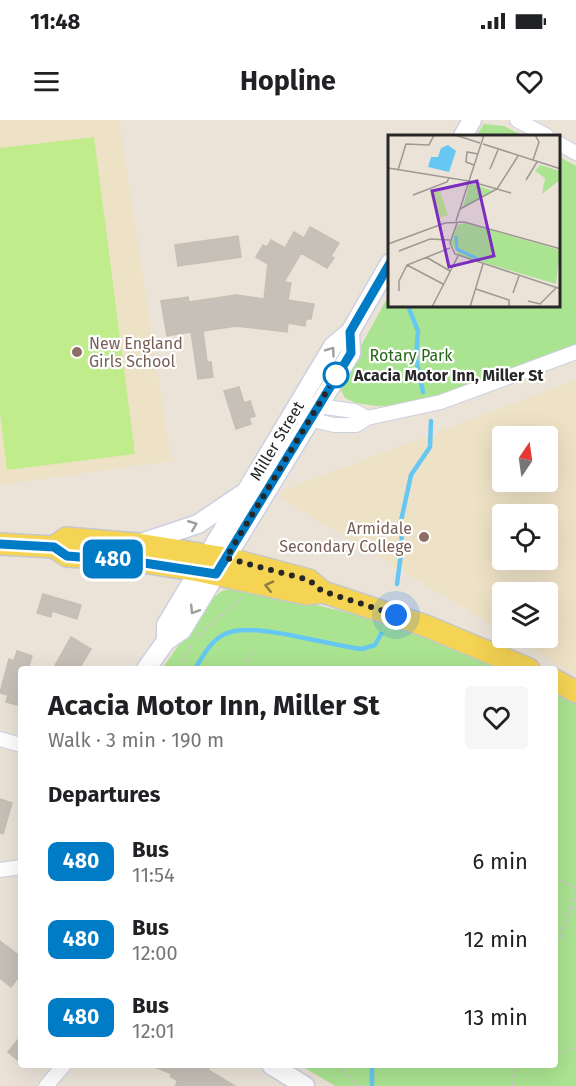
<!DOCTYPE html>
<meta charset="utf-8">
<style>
body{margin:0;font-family:"Fira Sans",sans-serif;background:#f6f6f6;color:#202124;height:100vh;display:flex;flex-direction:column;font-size:22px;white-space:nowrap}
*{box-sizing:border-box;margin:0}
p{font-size:20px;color:#757577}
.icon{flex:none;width:33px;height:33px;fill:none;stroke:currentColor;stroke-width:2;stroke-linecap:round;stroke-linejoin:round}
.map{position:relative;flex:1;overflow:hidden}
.panel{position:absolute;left:18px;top:546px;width:540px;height:402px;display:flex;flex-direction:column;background:#fff;border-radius:6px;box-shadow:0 6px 24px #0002}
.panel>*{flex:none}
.badge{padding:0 12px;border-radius:9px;font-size:21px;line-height:39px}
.needle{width:39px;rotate:13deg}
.buttons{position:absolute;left:492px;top:306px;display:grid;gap:12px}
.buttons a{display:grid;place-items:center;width:66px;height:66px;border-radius:6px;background:#fff;box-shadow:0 6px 24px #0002;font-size:30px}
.you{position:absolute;width:30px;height:30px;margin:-15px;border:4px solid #fff;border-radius:50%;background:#1a73e8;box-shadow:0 0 0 9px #1a73e833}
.map>.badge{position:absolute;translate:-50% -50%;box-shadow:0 0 0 3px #fff}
h2{padding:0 30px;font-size:22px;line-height:54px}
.round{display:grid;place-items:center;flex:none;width:63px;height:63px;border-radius:6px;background:#f6f6f6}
.headline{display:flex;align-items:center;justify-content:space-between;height:102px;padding:0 30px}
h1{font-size:28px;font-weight:700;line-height:45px}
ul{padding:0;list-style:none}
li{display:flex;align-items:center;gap:18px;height:78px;padding:0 30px}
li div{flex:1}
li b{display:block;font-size:22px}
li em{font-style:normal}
li .badge{min-width:66px;font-weight:700;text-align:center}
.status{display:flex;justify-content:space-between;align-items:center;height:42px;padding:0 30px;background:#fff;direction:ltr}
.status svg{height:16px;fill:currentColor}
header{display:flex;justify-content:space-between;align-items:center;height:78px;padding:0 30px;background:#fff;font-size:27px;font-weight:700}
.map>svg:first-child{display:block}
.education{fill:#eee2c6;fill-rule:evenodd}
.green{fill:#abe491}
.pitch{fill:#c0ec8c}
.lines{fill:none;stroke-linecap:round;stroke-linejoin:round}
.stream{stroke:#66c8f2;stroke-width:4.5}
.building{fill:#c6c0b8;stroke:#c6bfb2;stroke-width:1.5}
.street-casing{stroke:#cdd0e1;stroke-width:16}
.secondary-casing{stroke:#cdd0e1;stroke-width:21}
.primary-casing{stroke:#c7c7c7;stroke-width:24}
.path{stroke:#c7c7c7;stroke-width:2;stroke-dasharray:4.5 3;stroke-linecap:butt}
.street{stroke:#fff;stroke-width:14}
.secondary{stroke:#fff;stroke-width:18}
.primary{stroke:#f5d453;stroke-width:21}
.oneway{stroke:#9e9e9e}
.oneway2{stroke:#8e7e3d}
.line-casing{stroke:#fff;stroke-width:14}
.line{stroke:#007cc6;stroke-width:9}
.walk{stroke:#272727;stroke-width:6;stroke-dasharray:0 10.8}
.education-dot{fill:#8d6e63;stroke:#fff;stroke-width:2}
.stop-dot{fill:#fff;stroke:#007cc6;stroke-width:3}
.labels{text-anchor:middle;stroke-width:4.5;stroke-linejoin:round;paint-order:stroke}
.education-label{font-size:16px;fill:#785e54;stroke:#fff;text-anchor:start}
.park-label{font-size:16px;fill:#246517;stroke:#fff}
.stop-label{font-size:16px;font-weight:bold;fill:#272727;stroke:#fff;text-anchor:start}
.street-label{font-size:16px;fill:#272727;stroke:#fff}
.inset-river{fill:none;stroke:#66c8f2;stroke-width:3}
.inset-road{fill:none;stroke:#9d9891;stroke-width:1.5}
.view{fill:#7b2cbf;fill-opacity:0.15;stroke:#7b2cbf;stroke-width:3}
.inset-edge{fill:none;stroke:#272727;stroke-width:3}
</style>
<div class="status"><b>11:48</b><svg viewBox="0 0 49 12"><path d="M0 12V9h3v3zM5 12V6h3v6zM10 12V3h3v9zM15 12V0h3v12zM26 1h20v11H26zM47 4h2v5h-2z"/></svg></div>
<header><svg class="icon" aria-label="menu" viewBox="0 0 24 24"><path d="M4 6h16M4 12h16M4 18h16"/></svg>Hopline<svg class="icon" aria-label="heart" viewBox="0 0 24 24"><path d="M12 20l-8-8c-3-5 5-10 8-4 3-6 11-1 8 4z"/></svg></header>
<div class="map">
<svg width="576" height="966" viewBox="0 0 576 966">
<rect width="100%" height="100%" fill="#ebe3d8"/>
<g class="education">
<polygon points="0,0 119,0 171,341 0,365"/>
<path d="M 576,260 L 576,555 L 513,518 L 548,518 L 548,472 L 502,472 L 502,511 L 279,377 L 284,370 ZM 502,316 L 548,316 L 548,362 L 502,362 ZM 502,394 L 548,394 L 548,440 L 502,440 Z"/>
</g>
<g class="green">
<polygon points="484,4 504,6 523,16 476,16"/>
<polygon points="560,37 576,46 576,226 441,276 397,286 376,286 356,283 345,278 339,266 390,173 390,186 560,186"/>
<path d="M 236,467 C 301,481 366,495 429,517 C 456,526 483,538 510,549 L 162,549 L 210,480 L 222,471 Z"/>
<polygon points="555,571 576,583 576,966 335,966 300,945 555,945"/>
</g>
<polygon class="pitch" points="94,17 135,334 7,350 0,294 0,28"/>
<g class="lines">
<g class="stream">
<polyline points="408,186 418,211 416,239 423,272"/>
<polyline points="397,464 402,426 401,401 411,355 430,327 431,301"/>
<path d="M 195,549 C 203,536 210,521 225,514 C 251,500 329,526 362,529 L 375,525 L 381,514"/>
<polyline points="372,966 372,945"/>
</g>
</g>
<g class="building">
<polygon points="310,107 339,123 331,136 334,138 327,148 301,133 284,162 291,163 288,180 314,184 311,199 306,199 305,206 288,203 287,212 236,206 203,211 207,242 211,242 213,257 198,259 191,212 167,216 161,181 188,177 189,182 236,175 264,179 268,144 256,137 263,125 267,127 271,120 285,128 294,112 304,118"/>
<polygon points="238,116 241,137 178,146 175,125"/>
<polygon points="239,267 244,283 250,281 255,296 249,298 251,304 236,309 224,271"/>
<polygon points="43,474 81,485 77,499 52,491 51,497 37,493"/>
<polygon points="71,517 91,529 79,549 53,549"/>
<polygon points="17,531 32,536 28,549 21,549 21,586 6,582 8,575 0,573 9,539 14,541"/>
<polygon points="0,679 12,683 3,714 0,713"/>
<polygon points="0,821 21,837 21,854 11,867 0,858"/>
<polygon points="21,916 21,943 8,932"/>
<polygon points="150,945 211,945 208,950 235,966 175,966 178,961 170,956 172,954"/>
</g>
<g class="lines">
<g class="street-casing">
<g id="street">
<polyline points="517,0 547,16"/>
<polyline points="560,24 576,33"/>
<polyline points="311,285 354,291 367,298"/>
<polyline points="304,298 334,305 356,305 367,298 441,282 576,232"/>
<polyline points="0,619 21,625"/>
<polyline points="0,750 21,747"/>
<polyline points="46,966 64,945"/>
</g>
</g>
<g class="secondary-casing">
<g id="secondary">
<polyline points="463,16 472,0"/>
<polyline points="138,424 198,404 241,375"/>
<path id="s1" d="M 166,521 L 166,505 L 333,226 L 350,212 L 390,143"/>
<polyline points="146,549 166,521 182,510 351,233 350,212"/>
<polyline points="271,945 305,966"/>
</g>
</g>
<g class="primary-casing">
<g id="primary">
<polyline points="0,424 54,427 67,436 131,440 199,451 306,474 323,472"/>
<polyline points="54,427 66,418 138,424 226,438 309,460 323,472 426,506 529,549"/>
<polyline points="555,560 576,572"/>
</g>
</g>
<g class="path">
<polyline points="410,237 424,233"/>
<path d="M 198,516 C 212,502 228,492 241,478"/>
<polyline points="179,549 193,522"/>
<polyline points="246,549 252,532"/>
<polyline points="555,755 558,759 576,768"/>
<polyline points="571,787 576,795"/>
<polyline points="555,823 559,820 576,772"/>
<polyline points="555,935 576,927"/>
<polyline points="335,945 359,966"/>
<polyline points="512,966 515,945"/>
</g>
<use href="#street" class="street"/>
<use href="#secondary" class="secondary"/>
<use href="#primary" class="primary"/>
</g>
<defs><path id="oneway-chevron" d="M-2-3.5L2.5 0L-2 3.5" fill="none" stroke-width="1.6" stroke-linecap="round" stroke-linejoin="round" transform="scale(1.5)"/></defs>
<g class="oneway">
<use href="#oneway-chevron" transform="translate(331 231) rotate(-54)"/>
<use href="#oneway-chevron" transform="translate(193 405) rotate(-22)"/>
<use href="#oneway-chevron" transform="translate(194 490) rotate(122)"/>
</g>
<use class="oneway2" href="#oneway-chevron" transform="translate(269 466) rotate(-167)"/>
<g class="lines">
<g class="line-casing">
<polyline id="line" points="0,424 54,427 67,436 131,441 216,454 351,233 350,212 390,143"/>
</g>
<use href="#line" class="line"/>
<polyline class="walk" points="336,255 339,251 226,438 309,460 322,471 396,495"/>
</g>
<g class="education-dot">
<circle cx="77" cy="232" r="6"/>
<circle cx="424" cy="417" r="6"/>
</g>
<circle class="stop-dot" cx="336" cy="255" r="12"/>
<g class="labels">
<g class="education-label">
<text x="89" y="229">New England<tspan x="89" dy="18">Girls School</tspan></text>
<text x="412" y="414" text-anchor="end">Armidale<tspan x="412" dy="18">Secondary College</tspan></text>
</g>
<g class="park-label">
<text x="411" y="241">Rotary Park</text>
</g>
<g class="stop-label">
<text x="354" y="261">Acacia Motor Inn, Miller St</text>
</g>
<g class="street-label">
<text dy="6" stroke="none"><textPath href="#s1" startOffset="231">Miller Street</textPath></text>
</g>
</g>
<g transform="translate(388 15)">
<rect width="172" height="172" fill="#ebe3d8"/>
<path d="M 152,30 L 172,36 L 172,45 L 154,59 L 157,43 L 147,36 ZM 82,48 L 105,56 L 77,72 L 75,71 ZM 77,88 L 172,115 L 168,149 L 71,120 L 63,108 L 69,90 Z" fill="#abe491"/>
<path d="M 52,56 L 60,80 L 51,83 L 42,59 Z" fill="#c0ec8c"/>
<path d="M 60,10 L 68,16 L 61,37 L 40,32 L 43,22 L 50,22 L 53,13 Z" fill="#66c8f2"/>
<path class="inset-river" d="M 68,101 L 69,114 L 90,124"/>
<path class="inset-road" d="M 67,0 L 92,8M 96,0 L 81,46 L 123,58M 95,9 L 173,34M 145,25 L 151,7 L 147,0M 86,30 L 78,27 L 79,17 L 90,19M 0,33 L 81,46 L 68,86M 102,34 L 110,15M 10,35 L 18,9 L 41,10 L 46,0M 138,45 L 149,27M 25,60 L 59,47 L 61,43M 72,74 L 109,54 L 130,21M 69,88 L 62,108 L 67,119 L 173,154M 0,109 L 57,88 L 76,87 L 173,114M 11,116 L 42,104 L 62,105M 38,122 L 62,136M 19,130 L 55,149M 88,154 L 121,165 L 121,172M 11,156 L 11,146 L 19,130 L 62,113M 125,158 L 131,141M 140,166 L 152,169 L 168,153M 44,172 L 70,121M 82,172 L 95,129"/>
<path class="view" d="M 89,46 L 106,121 L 61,132 L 44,56 Z"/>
<rect width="172" height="172" class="inset-edge"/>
</g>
</svg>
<div class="buttons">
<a><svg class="needle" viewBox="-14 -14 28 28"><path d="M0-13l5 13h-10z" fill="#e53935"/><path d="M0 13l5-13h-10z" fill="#757577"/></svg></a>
<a><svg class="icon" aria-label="locate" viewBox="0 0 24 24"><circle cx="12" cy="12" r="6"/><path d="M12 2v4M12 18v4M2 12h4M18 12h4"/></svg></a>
<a><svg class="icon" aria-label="layers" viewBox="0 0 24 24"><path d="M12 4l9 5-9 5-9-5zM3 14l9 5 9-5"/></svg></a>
</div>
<div class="you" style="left:396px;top:495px"></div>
<b class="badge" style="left:113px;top:439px;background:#007cc6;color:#fff">480</b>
<section class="panel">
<div class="headline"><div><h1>Acacia Motor Inn, Miller St</h1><p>Walk · 3 min · 190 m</p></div><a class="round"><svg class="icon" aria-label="heart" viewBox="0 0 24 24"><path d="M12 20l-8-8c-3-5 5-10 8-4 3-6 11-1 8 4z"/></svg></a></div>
<h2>Departures</h2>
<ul>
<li><span class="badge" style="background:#007cc6;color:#fff">480</span><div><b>Bus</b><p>11:54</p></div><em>6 min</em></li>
<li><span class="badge" style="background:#007cc6;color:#fff">480</span><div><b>Bus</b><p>12:00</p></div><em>12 min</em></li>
<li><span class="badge" style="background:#007cc6;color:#fff">480</span><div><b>Bus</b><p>12:01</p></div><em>13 min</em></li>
</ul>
</section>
</div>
